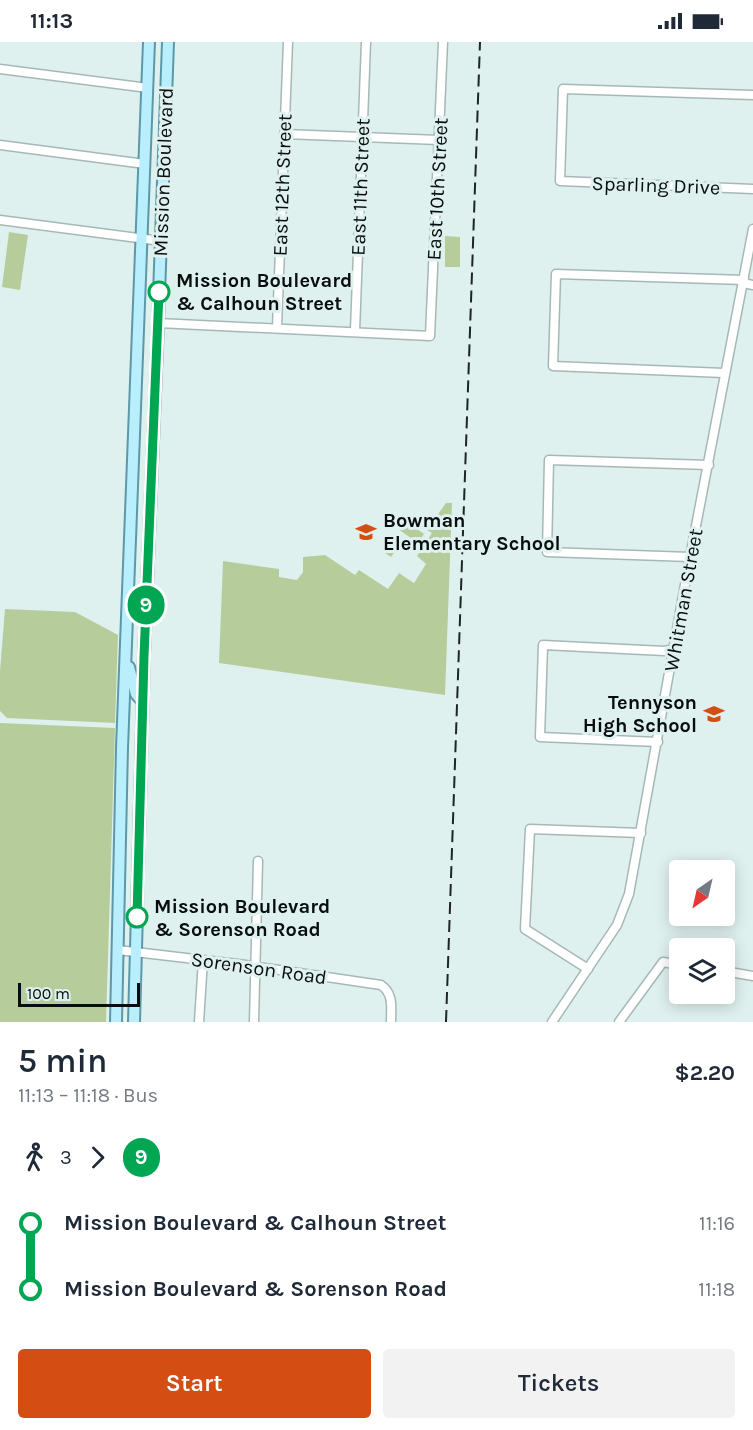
<!DOCTYPE html>
<meta charset="utf-8">
<style>
body{margin:0;font-family:Karla,sans-serif;background:#f2f2f3;color:#1f2937;height:100vh;display:flex;flex-direction:column;font-size:22px;white-space:nowrap}
*{box-sizing:border-box;margin:0}
p{font-size:20px;color:#747a83}
.icon{flex:none;width:33px;height:33px;fill:none;stroke:currentColor;stroke-width:2;stroke-linecap:round;stroke-linejoin:round}
.map{position:relative;height:980px;overflow:hidden}
.details{display:flex;flex-direction:column;background:#fff;flex:1}
.details>*{flex:none}
.badge{padding:0 12px;border-radius:20px;font-size:21px;line-height:39px}
.needle{width:39px;rotate:214deg}
.controls{position:absolute;left:669px;top:818px;display:grid;gap:12px}
.controls a{display:grid;place-items:center;width:66px;height:66px;border-radius:6px;background:#fff;box-shadow:0 3px 15px #0003;font-size:30px}
.scale{position:absolute;left:18px;bottom:15px;width:122px;box-sizing:border-box;padding-left:6px;border:3px solid #080e0d;border-top:0;font-size:16px;line-height:21px;white-space:nowrap;color:#080e0d;-webkit-text-stroke:4px #dff1ef;paint-order:stroke}
.map>.badge{position:absolute;translate:-50% -50%;box-shadow:0 0 0 3px #fff}
.legs{display:flex;align-items:center;gap:9px;height:66px;padding:0 18px;font-size:20px}
.legs p{margin-inline-start:auto}
.headline{display:flex;align-items:center;justify-content:space-between;height:102px;padding:0 18px}
h1{font-size:33px;font-weight:600;line-height:45px}
.cta{display:flex;gap:12px;margin-top:auto;padding:12px 18px}
.cta a{flex:1;height:69px;border-radius:6px;background:#d44e14;color:#fff;font-size:24px;font-weight:600;line-height:69px;text-align:center}
.cta a+a{background:#f2f2f3;color:#1f2937}
ul{padding:0 18px;list-style:none}
li{display:flex;align-items:center;gap:21px;height:66px;font-size:22px}
li i{display:grid;place-items:center;width:9px;height:100%;margin:0 8px;background:currentColor}
li i::after{content:'';width:15px;height:15px;margin:-8px;border:4px solid;border-radius:50%;background:#fff}
li p{margin-inline-start:auto}
li:first-child i{background:linear-gradient(#0000 50%,currentColor 0)}
li:last-child i{background:linear-gradient(currentColor 50%,#0000 0)}
.status{display:flex;justify-content:space-between;align-items:center;height:42px;padding:0 30px;background:#fff;direction:ltr}
.status svg{height:16px;fill:currentColor}
.map>svg:first-child{display:block}
.green{fill:#b6cd9b}
.lines{fill:none;stroke-linecap:round;stroke-linejoin:round}
.minor-casing{stroke:#a6b8b6;stroke-width:11}
.major-casing{stroke:#5c98a8;stroke-width:14}
.minor{stroke:#fff;stroke-width:8}
.major{stroke:#b9eefd;stroke-width:10}
.rail{stroke:#1e2524;stroke-width:2;stroke-dasharray:12 6;stroke-linecap:butt}
.line-1-casing{stroke:#fff;stroke-width:14}
.line-1{stroke:#00a651;stroke-width:9}
.stop-1-dot{fill:#fff;stroke:#00a651;stroke-width:3}
.labels{text-anchor:middle;stroke-width:6;stroke-linejoin:round;paint-order:stroke}
.street-label{font-size:20px;fill:#080e0d;stroke:#dff1ef}
.stop-label{font-size:20px;font-weight:bold;fill:#080e0d;stroke:#dff1ef;text-anchor:start}
.poi-label{font-size:20px;font-weight:bold;fill:#080e0d;stroke:#dff1ef;text-anchor:start}
</style>
<div class="status"><b>11:13</b><svg viewBox="0 0 49 12"><path d="M0 12V9h3v3zM5 12V6h3v6zM10 12V3h3v9zM15 12V0h3v12zM26 1h20v11H26zM47 4h2v5h-2z"/></svg></div>
<div class="map">
<svg width="753" height="980" viewBox="0 0 753 980">
<rect width="100%" height="100%" fill="#dff1ef"/>
<g class="green">
<polygon points="9,190 28,193 20,248 2,245"/>
<polygon points="445,194 460,195 460,225 445,225"/>
<polygon points="446,461 452,461 445,653 219,621 223,519 279,527 279,535 297,538 303,530 303,515 325,513 355,533 359,528 388,547 399,531 414,541 426,522 417,514 432,491 427,488"/>
<polygon points="404,478 424,492 418,501 398,487"/>
<polygon points="395,491 404,497 391,515 382,509"/>
<polygon points="5,567 75,570 118,593 115,681 7,676 0,669 0,629"/>
<polygon points="0,681 115,686 106,980 0,980"/>
</g>
<g class="lines">
<g class="minor-casing">
<g id="minor">
<polyline points="0,27 148,46"/>
<polyline points="753,53 563,47 560,139 753,147"/>
<polyline points="284,92 439,98"/>
<polyline points="0,103 145,122"/>
<polyline points="0,178 161,199"/>
<polyline points="743,241 753,243"/>
<polyline points="158,281 430,294 443,0"/>
<polyline points="277,286 288,0"/>
<polyline points="355,289 366,0"/>
<polyline points="724,331 553,324 556,232 744,238"/>
<polyline points="690,515 547,510 549,418 709,423"/>
<polyline points="658,700 540,695 543,603 664,609 675,607"/>
<path d="M 118,908 L 246,923 L 381,943 C 394,952 391,966 391,980"/>
<polyline points="588,927 525,887 530,787 641,791"/>
<polyline points="724,929 753,934"/>
<polyline points="199,980 203,918"/>
<polyline points="254,980 258,819"/>
<polyline points="552,980 617,883 629,852 690,515 753,187"/>
<polyline points="619,980 663,920 680,923"/>
</g>
</g>
<g class="major-casing">
<g id="major">
<polyline points="129,625 136,652 142,659"/>
<polyline points="116,980 122,706 149,0"/>
<polyline points="134,980 144,614 158,281 168,0"/>
</g>
</g>
<use href="#minor" class="minor"/>
<use href="#major" class="major"/>
<polyline class="rail" points="446,980 480,0"/>
</g>
<g class="lines">
<g class="line-1-casing">
<polyline id="line-1" points="137,875 144,614 159,250"/>
</g>
<use href="#line-1" class="line-1"/>
</g>
<defs>
<g id="school-bare" transform="scale(1.62)"><path d="M0-5L7-2L0 1L-7-2ZM-4 1L0 2.5L4 1V4Q0 6-4 4Z" fill="#d44e14" stroke="#dff1ef" stroke-width="2.5" paint-order="stroke"/></g>
</defs>
<g fill-rule="evenodd">
<use href="#school-bare" x="366" y="490"/>
<use href="#school-bare" x="714" y="672"/>
</g>
<g class="stop-1-dot">
<circle cx="159" cy="250" r="10"/>
<circle cx="137" cy="875" r="10"/>
</g>
<g class="labels">
<g class="street-label">
<text transform="translate(163 130) rotate(-88)" y="7">Mission Boulevard</text>
<text transform="translate(282 143) rotate(-88)" y="7">East 12th Street</text>
<text transform="translate(656 143) rotate(2)" y="7">Sparling Drive</text>
<text transform="translate(360 145) rotate(-88)" y="7">East 11th Street</text>
<text transform="translate(437 147) rotate(-87)" y="7">East 10th Street</text>
<text transform="translate(683 558) rotate(-80)" y="7">Whitman Street</text>
<text transform="translate(259 926) rotate(8)" y="7">Sorenson Road</text>
</g>
<g class="stop-label">
<text x="176" y="245">Mission Boulevard<tspan x="176" dy="23">&amp; Calhoun Street</tspan></text>
<text x="154" y="871">Mission Boulevard<tspan x="154" dy="23">&amp; Sorenson Road</tspan></text>
</g>
<g class="poi-label">
<text x="383" y="485">Bowman<tspan x="383" dy="23">Elementary School</tspan></text>
<text x="697" y="667" text-anchor="end">Tennyson<tspan x="697" dy="23">High School</tspan></text>
</g>
</g>
</svg>
<div class="controls">
<a><svg class="needle" viewBox="-14 -14 28 28"><path d="M0-13l5 13h-10z" fill="#e53935"/><path d="M0 13l5-13h-10z" fill="#747a83"/></svg></a>
<a><svg class="icon" aria-label="layers" viewBox="0 0 24 24"><path d="M12 4l9 5-9 5-9-5zM3 14l9 5 9-5"/></svg></a>
</div>
<div class="scale">100 m</div>
<b class="badge" style="left:146px;top:563px;background:#00a651;color:#fff">9</b>
</div>
<section class="details">
<div class="headline"><div><h1>5 min</h1><p>11:13 – 11:18 · Bus</p></div><b>$2.20</b></div>
<div class="legs"><svg class="icon" aria-label="walk" viewBox="0 0 24 24"><circle cx="13" cy="4" r="2"/><path d="M13 8l-2 6 4 7M11 14l-3 7M7 12l3-4h3l4 4"/></svg>3<svg class="icon" aria-label="forward" viewBox="0 0 24 24"><path d="M9 5l7 7-7 7"/></svg><b class="badge" style="background:#00a651;color:#fff">9</b></div>
<ul>
<li><i style="color:#00a651"></i><b>Mission Boulevard &amp; Calhoun Street</b><p>11:16</p></li>
<li><i style="color:#00a651"></i><b>Mission Boulevard &amp; Sorenson Road</b><p>11:18</p></li>
</ul>
<div class="cta"><a>Start</a><a>Tickets</a></div>
</section>
